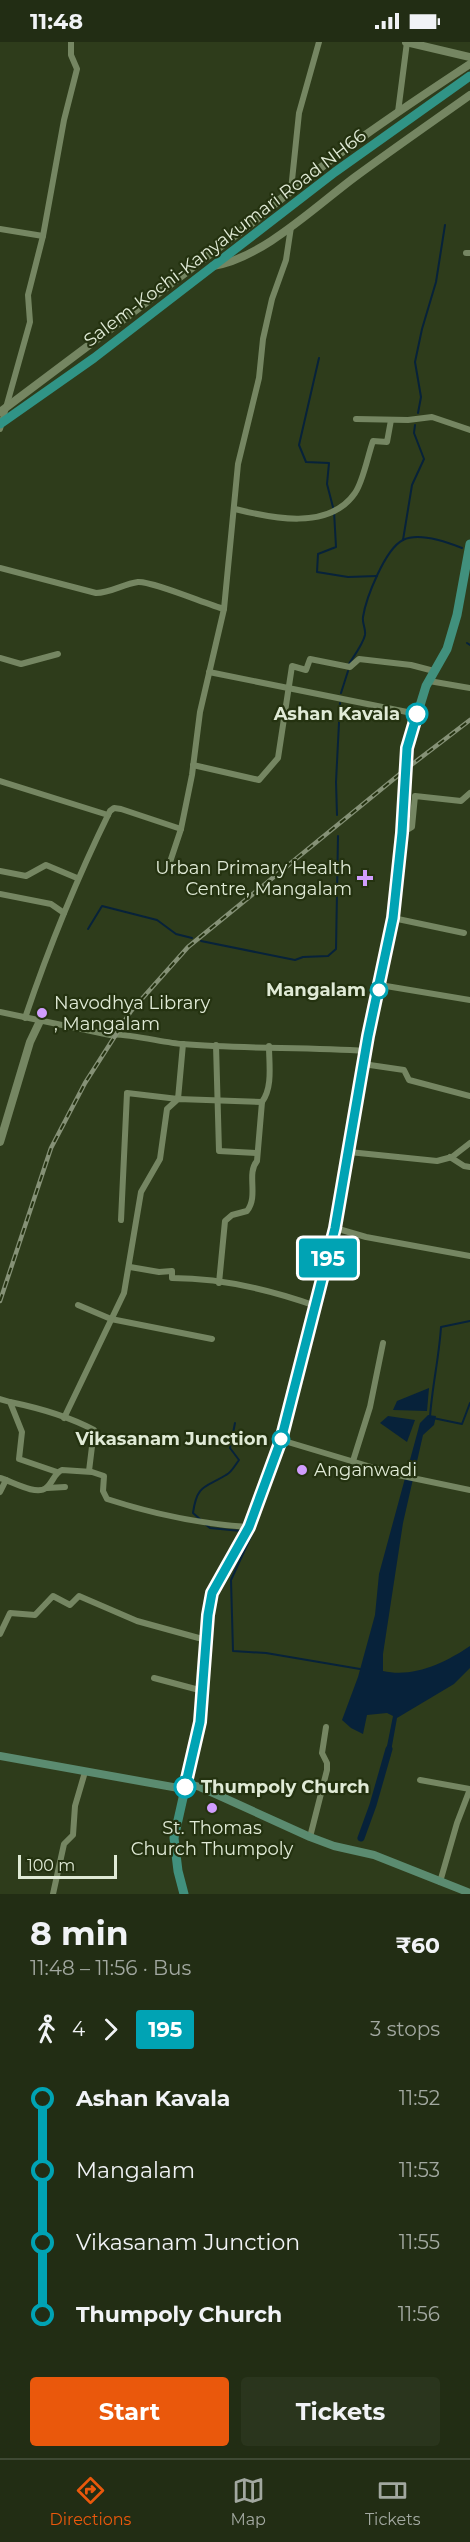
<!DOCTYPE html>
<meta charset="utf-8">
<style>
body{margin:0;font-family:Montserrat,sans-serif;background:#2a351d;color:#f1f3f6;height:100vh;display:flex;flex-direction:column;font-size:22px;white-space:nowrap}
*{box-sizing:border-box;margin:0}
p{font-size:20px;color:#a2a8a0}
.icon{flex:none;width:33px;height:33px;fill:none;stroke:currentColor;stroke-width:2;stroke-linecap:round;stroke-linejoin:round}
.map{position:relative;height:1852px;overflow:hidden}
.drawer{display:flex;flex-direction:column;background:#222d14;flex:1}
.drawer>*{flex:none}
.badge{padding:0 12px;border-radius:4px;font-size:21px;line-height:39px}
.scale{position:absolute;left:18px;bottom:15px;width:99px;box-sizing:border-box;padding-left:6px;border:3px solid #e0ead6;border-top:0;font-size:16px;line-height:21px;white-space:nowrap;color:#e0ead6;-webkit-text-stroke:4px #243210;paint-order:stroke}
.map>.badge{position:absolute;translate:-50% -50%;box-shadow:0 0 0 3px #fff}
.legs{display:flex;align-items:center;gap:9px;height:66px;padding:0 30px;font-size:20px}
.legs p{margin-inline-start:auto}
.head{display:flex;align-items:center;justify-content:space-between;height:102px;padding:0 30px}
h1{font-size:33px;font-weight:700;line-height:45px}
.action{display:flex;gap:12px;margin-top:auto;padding:12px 30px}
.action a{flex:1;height:69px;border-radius:6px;background:#ea580c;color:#fff;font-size:24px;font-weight:700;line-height:69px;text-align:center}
.action a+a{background:#2a351d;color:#f1f3f6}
ul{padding:0 30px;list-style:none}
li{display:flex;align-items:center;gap:21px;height:72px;font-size:22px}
li i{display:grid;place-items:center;width:9px;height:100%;margin:0 8px;background:currentColor}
li i::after{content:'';width:15px;height:15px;margin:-8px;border:4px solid;border-radius:50%;background:#222d14}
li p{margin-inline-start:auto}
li:first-child i{background:linear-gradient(#0000 50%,currentColor 0)}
li:last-child i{background:linear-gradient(currentColor 50%,#0000 0)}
.status{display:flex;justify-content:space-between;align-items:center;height:42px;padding:0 30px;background:#222d14;direction:ltr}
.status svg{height:16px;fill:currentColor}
.tabs{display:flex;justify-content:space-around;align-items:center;height:84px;border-top:2px solid #3f4934;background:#222d14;font-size:16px;color:#a2a8a0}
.tabs a{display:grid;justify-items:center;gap:3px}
.tabs .selected{color:#ea580c}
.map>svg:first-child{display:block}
.water{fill:#07223a}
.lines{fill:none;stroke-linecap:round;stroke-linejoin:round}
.stream{stroke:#07223a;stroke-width:2}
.canal{stroke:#07223a;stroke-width:7}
.minor{stroke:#758662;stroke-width:6}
.tertiary{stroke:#758662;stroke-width:8}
.secondary{stroke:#5b8b70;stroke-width:8}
.primary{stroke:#41907d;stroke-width:9}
.trunk{stroke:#309486;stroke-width:9}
.rail-casing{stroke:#859176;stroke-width:4.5}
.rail{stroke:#243210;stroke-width:2;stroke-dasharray:7;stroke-linecap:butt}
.line-1-casing{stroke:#fff;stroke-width:14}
.line-1{stroke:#00a3b4;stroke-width:9}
.stop-1-dot{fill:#fff;stroke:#00a3b4;stroke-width:3}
.poi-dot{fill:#d19dfe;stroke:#243210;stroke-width:2}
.labels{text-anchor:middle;stroke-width:4.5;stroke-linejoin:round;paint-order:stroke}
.street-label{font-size:18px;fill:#e0ead6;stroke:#243210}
.stop-label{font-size:18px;font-weight:bold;fill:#e0ead6;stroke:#243210;text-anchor:end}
.poi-label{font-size:18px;fill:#e0ead6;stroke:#243210;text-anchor:start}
</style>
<div class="status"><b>11:48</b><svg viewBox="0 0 49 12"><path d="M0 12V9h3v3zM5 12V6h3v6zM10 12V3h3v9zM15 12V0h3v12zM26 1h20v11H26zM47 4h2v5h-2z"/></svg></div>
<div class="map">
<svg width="470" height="1852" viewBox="0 0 470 1852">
<rect width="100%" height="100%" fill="#2e3c1b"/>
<g class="water">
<polygon points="429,1346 427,1369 393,1368 397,1359"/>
<path d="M 428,1373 L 436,1374 L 434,1383 L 423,1393 L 403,1481 L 383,1612 L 383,1629 C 413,1636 445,1621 470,1604 L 470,1626 L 454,1642 L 397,1676 L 390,1715 L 385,1714 L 393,1674 L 387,1671 L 367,1673 L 363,1692 L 351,1686 L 342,1678 L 358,1635 L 375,1573 L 379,1532 L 420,1381 Z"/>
<polygon points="388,1374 415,1378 407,1400 380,1381"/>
</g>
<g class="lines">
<g class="stream">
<polyline points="319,316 299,403 306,420 329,421 327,442 334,469 336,505 318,512 317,530 348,535 377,534"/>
<polyline points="418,371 421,355 415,320 422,287 436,240 445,183"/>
<polyline points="403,498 412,443 424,417 414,391 415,383"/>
<polyline points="467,601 470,603"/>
<path d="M 349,622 C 354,614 363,602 365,593 C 366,587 362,581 363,575 C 366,556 385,507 403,498 C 419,490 447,500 462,506"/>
<polyline points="341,651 348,629"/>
<polyline points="337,773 336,740 340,661"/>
<polyline points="88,887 102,864 157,878 176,892 192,896"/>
<polyline points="201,899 295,918 303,915 328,914 336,907 338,794"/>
<path d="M 430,1375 C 432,1345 439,1316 441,1285 L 470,1279"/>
<polyline points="433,1376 462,1382 470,1361"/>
<path d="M 201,1478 L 193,1471 C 197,1442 205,1446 226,1433 C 232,1430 235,1423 239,1418 L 230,1406 L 235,1381"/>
<polyline points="205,1482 210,1486 241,1489"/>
<polyline points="253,1490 231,1538 233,1609 266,1611 360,1627"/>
</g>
<polyline class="canal" points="361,1796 373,1763 389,1707"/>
<g class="minor">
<polyline points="398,70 407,0"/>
<polyline points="291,148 299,71 319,0"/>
<polyline points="0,187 43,194"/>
<polyline points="466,211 470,211"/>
<polyline points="356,377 408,378 432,375 470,388"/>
<polyline points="0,387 30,280 28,253 43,194 64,78 77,27 71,13 71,0"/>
<path d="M 235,467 C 271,476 329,489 355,451 C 363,440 368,413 373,399 L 387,400 L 391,378"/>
<path d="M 0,526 L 96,551 C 111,551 123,542 138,540 C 152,539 206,562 224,567"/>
<polyline points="0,616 21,622 58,612"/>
<polyline points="209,630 417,672"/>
<polyline points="429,639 470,646"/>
<polyline points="193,723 259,738 278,716 292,624 306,628 310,617 350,625 359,617 411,623 434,629"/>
<polyline points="0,739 108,773"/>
<polyline points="402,791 412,785 415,754 461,759 470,751"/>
<polyline points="170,820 181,787 192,733 200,670 224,567 238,422 259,336 263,297 272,257 286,218 291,185"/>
<polyline points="0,829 26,834 46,823 77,836"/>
<polyline points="0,852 51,862 64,871"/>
<polyline points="393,876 464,891"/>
<polyline points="380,943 470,958"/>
<path d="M 0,970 L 110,993 C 121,990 166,1001 182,1002 C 243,1007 305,1005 366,1009"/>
<path d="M 25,976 C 49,905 77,836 110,769 L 114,766 L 121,767 L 181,787"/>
<polyline points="216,1003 219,1109 257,1111"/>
<polyline points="363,1022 404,1028 409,1038 470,1054"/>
<polyline points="349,1110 437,1119 452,1115 470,1101"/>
<polyline points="450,1115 464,1124 470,1125"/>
<polyline points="121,1178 127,1051 178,1057 183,1002"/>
<polyline points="335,1186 366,1195 470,1214"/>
<path d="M 130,1225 L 159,1230 L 172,1229 L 172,1236 C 220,1236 271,1248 316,1264"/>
<path d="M 219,1241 L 225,1179 L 232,1173 L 247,1169 C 259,1154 246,1132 257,1119 L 262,1060"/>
<polyline points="78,1263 111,1277 212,1297"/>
<polyline points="0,1357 10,1360 22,1390 19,1417 57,1430"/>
<path d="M 10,1360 C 39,1366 68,1374 94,1388 L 89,1429"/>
<path d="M 64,1376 L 124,1251 L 141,1150 L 160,1117 L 167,1067 L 178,1057 L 262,1060 C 273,1045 269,1022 269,1004"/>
<polyline points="281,1398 398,1433 470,1448"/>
<polyline points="353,1419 370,1365 383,1301"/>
<path d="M 0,1436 C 11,1439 36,1454 46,1446 C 53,1441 54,1431 62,1428 L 92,1430 L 104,1434 L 103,1449 L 107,1457 C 153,1472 201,1482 249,1485"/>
<polyline points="47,1446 65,1445"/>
<polyline points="0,1450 6,1438"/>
<polyline points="0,1592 10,1571 35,1573 53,1554 70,1563 79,1554 137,1579 206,1598"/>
<polyline points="154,1636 203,1649"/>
<polyline points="420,1738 470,1747"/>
<polyline points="310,1795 327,1728 327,1721 322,1711 326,1685"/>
<polyline points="440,1840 457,1781 470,1747"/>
<polyline points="53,1852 64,1802 73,1793 75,1764 85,1730"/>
</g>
<g class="tertiary">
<polyline points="406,0 470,15"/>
<path d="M 213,224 C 261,217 316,164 355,135 C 393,107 432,80 470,53"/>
<path d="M 0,370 L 257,177 C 323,120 397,70 470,22"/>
<polyline points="0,1100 30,1000 40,979"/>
</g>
<g class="secondary">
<polyline points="0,1714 184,1747"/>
<polyline points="185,1741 200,1745 310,1795 334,1804 374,1813 470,1851"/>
</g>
<polyline class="primary" points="184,1852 178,1829 174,1796 200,1680 209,1564 221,1533 249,1485 281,1398 324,1232 335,1186 371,980 393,876 402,791 407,706 426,644 447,607 457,573 470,502"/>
<polyline class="trunk" points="0,382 94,316 335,130 470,34"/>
<g class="rail-casing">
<polyline id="rail" points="0,1259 51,1106 85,1041 131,969 188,905 406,727 470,678"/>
</g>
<use href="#rail" class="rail"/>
</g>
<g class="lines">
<g class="line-1-casing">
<polyline id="line-1" points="185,1745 200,1680 208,1573 212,1551 249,1485 281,1398 335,1186 368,994 393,876 402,791 407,706 417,672"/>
</g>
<use href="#line-1" class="line-1"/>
</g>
<g class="stop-1-dot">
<circle cx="417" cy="672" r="10"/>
<circle cx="379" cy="948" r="8"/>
<circle cx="281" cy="1397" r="8"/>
<circle cx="185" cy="1745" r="10"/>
</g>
<g class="poi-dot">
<path d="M362 827h6v6h6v6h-6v6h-6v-6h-6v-6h6z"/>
<circle cx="42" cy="971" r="6"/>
<circle cx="302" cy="1428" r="6"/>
<circle cx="212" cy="1766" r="6"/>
</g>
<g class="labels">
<g class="street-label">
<text transform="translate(225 196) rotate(-37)" y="6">Salem-Kochi-Kanyakumari Road NH66</text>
</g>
<g class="stop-label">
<text x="400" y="678">Ashan Kavala</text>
<text x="366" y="954">Mangalam</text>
<text x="268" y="1403">Vikasanam Junction</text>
<text x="201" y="1751" text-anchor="start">Thumpoly Church</text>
</g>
<g class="poi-label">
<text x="352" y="832" text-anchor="end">Urban Primary Health<tspan x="352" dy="21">Centre, Mangalam</tspan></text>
<text x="54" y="967">Navodhya Library<tspan x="54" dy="21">, Mangalam</tspan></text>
<text x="314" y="1434">Anganwadi</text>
<text x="212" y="1792" text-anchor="middle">St. Thomas<tspan x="212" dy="21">Church Thumpoly</tspan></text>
</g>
</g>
</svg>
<div class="scale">100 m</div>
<b class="badge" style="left:328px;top:1216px;background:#00a3b4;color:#fff">195</b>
</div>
<section class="drawer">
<div class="head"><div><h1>8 min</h1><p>11:48 – 11:56 · Bus</p></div><b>₹60</b></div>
<div class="legs"><svg class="icon" aria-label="walk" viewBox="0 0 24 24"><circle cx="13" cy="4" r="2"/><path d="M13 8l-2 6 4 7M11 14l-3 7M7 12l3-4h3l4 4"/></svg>4<svg class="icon" aria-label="forward" viewBox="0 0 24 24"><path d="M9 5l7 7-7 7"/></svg><b class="badge" style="background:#00a3b4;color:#fff">195</b><p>3 stops</p></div>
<ul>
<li><i style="color:#00a3b4"></i><b>Ashan Kavala</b><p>11:52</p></li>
<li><i style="color:#00a3b4"></i><span>Mangalam</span><p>11:53</p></li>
<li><i style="color:#00a3b4"></i><span>Vikasanam Junction</span><p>11:55</p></li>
<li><i style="color:#00a3b4"></i><b>Thumpoly Church</b><p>11:56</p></li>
</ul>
<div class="action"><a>Start</a><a>Tickets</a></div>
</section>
<nav class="tabs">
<a class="selected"><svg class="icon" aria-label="directions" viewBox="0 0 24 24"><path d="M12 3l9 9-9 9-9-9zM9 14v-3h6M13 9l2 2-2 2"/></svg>Directions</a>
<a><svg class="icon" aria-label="map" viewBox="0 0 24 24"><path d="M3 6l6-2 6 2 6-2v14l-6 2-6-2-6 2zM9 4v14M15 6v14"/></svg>Map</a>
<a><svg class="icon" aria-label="tickets" viewBox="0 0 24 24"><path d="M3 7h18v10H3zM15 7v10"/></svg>Tickets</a>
</nav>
